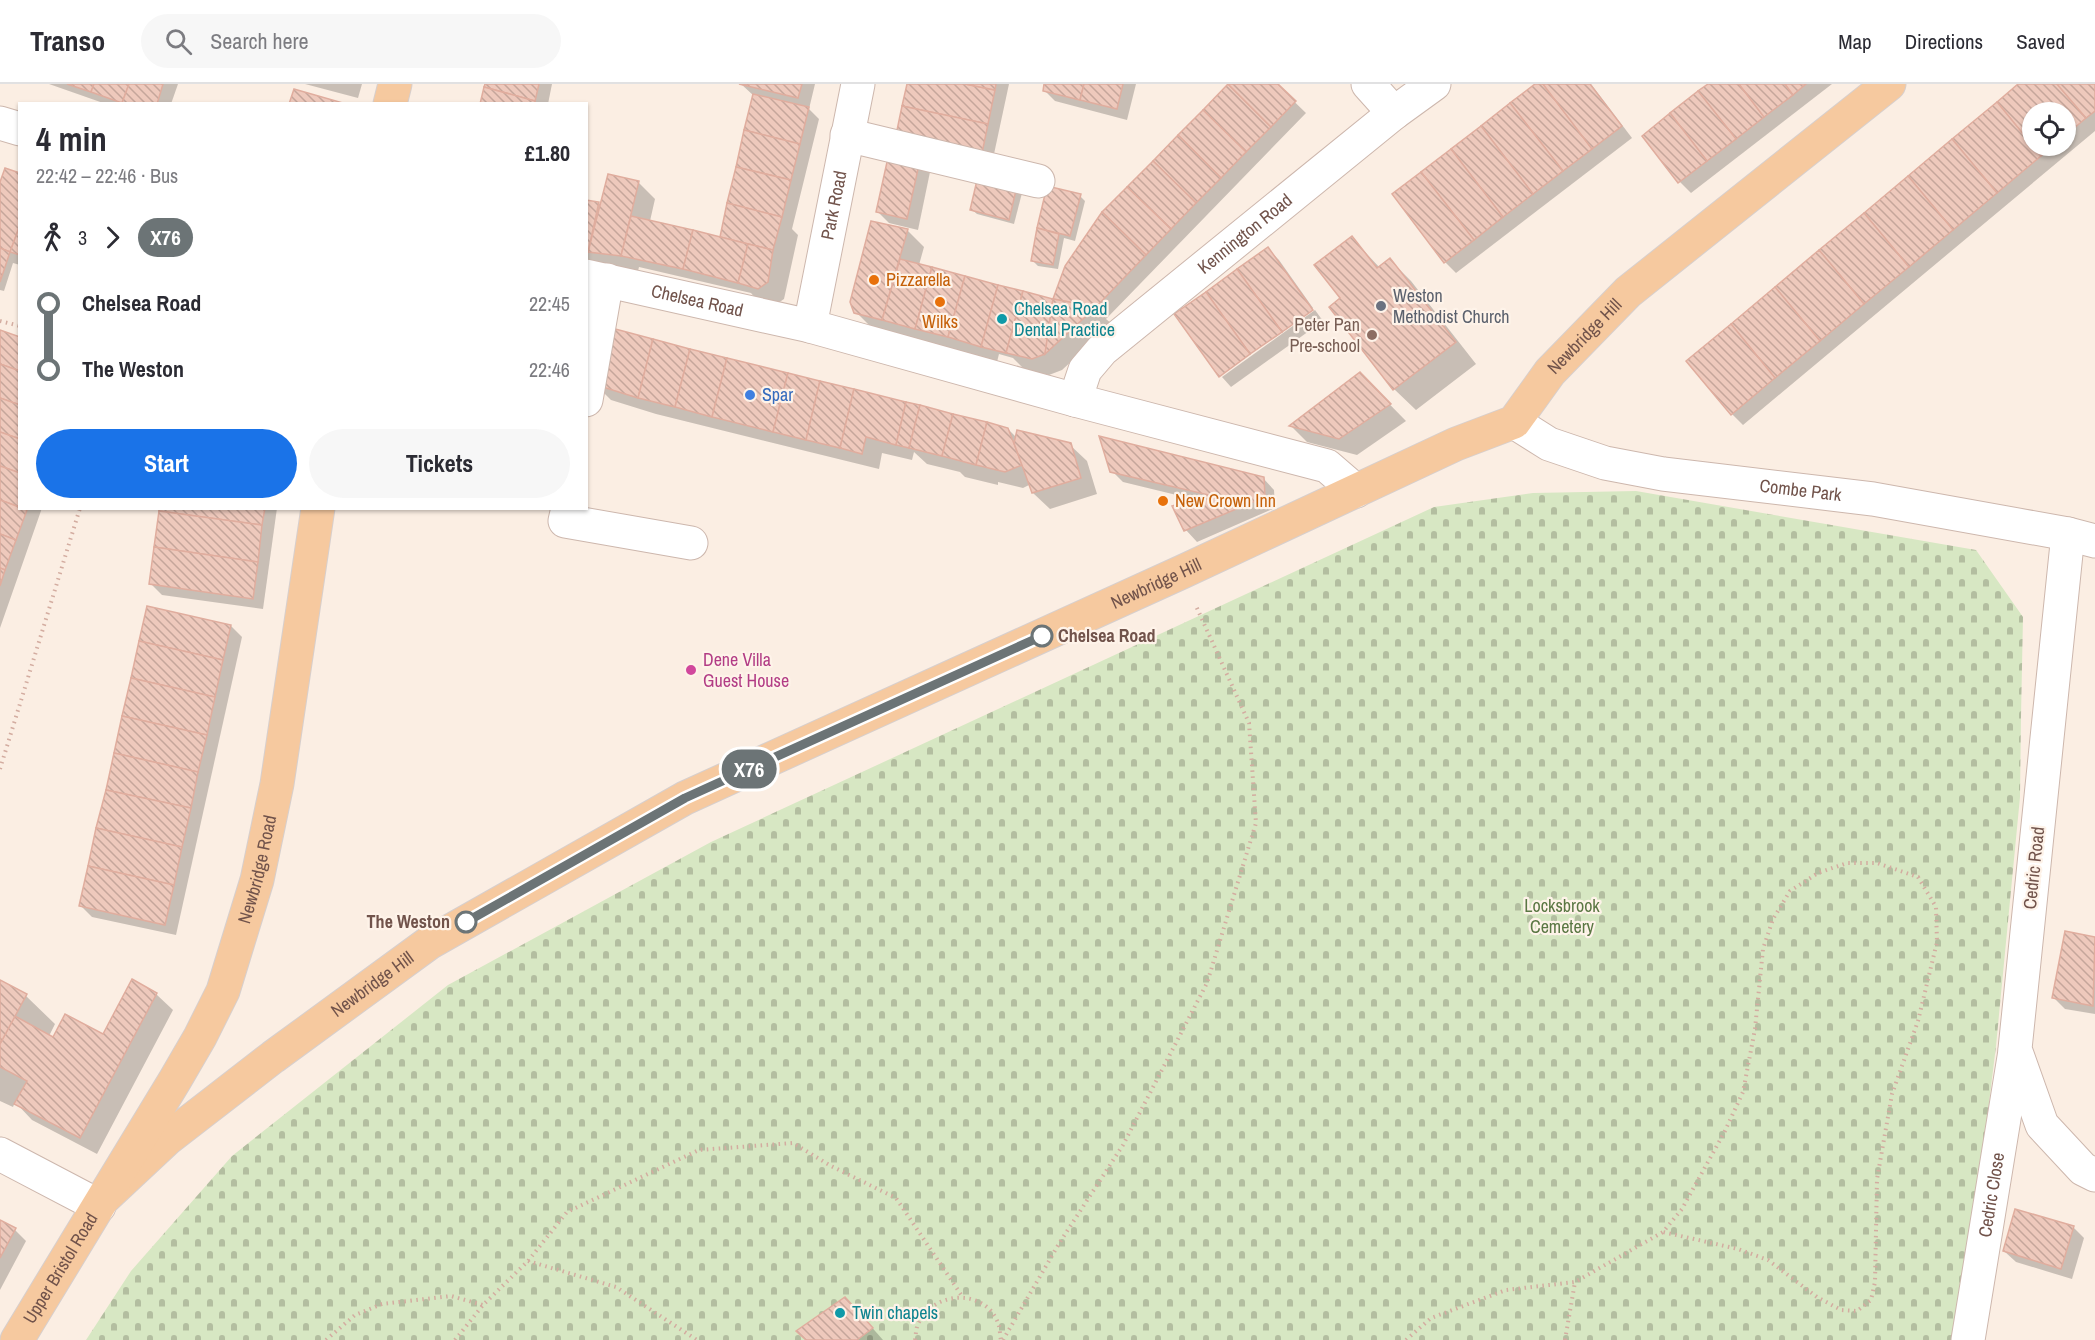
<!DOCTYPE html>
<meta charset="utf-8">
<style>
body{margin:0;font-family:"Archivo Narrow",sans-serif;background:#f7f7f7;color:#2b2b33;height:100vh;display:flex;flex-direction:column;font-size:22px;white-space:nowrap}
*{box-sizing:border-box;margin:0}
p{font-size:20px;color:#7c7c81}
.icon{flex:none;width:33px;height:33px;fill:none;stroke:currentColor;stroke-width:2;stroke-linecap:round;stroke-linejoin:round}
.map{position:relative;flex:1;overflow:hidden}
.details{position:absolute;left:18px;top:18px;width:570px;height:408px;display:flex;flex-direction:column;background:#fff;border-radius:0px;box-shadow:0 2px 4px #0004}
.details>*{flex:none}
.badge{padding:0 12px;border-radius:20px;font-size:21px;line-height:39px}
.tools{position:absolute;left:2022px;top:18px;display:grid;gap:12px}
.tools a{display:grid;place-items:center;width:54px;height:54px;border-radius:50%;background:#fff;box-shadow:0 2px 4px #0004;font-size:30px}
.map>.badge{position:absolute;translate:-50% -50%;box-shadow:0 0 0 3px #fff}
.legs{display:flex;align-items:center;gap:9px;height:66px;padding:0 18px;font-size:20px}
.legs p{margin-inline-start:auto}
.summary{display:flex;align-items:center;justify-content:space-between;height:102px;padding:0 18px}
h1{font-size:33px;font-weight:700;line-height:45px}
.primary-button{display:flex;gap:12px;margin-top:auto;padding:12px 18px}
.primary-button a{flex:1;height:69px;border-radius:36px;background:#1a73e8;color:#fff;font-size:24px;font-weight:700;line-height:69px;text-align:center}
.primary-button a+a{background:#f7f7f7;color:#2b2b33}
ul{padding:0 18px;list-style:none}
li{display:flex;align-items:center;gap:21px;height:66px;font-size:22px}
li i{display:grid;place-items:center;width:9px;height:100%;margin:0 8px;background:currentColor}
li i::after{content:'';width:15px;height:15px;margin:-8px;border:4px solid;border-radius:50%;background:#fff}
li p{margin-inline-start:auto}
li:first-child i{background:linear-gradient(#0000 50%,currentColor 0)}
li:last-child i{background:linear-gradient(currentColor 50%,#0000 0)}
header{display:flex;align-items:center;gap:36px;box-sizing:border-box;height:84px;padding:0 30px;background:#fff;border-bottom:2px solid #e1e1e2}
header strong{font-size:28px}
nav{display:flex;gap:33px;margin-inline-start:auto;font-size:21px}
.search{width:420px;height:54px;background:#f7f7f7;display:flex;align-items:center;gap:15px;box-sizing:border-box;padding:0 21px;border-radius:33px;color:#7c7c81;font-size:22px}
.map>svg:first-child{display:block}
.cemetery{fill:url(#cemetery-stones)}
.shadow{fill:#0003;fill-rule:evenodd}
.building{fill:url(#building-back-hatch);stroke:#e0ad9e;stroke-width:1.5}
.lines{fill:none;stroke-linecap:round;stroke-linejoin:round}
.minor-casing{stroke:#cdb7ad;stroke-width:35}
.major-casing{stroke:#d7cfcd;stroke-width:35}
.path{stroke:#d3aca0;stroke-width:4;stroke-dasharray:1.5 4.5;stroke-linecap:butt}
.minor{stroke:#fff;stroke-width:33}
.major{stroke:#f6c99f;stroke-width:33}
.line-1-casing{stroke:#fff;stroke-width:14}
.line-1{stroke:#6c7476;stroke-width:9}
.food-dot{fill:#e8710a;stroke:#fef3e9;stroke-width:2}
.worship-dot{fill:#6b7280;stroke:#fef3e9;stroke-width:2}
.culture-dot{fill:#0f9aa8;stroke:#fef3e9;stroke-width:2}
.education-dot{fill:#8d6e63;stroke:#fef3e9;stroke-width:2}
.shop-dot{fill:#3f7fe0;stroke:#fef3e9;stroke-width:2}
.stop-1-dot{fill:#fff;stroke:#6c7476;stroke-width:3}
.hotel-dot{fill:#d1479c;stroke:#fef3e9;stroke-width:2}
.labels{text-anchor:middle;stroke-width:4.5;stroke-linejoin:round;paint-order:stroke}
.street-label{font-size:18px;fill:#71534b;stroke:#fef3e9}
.food-label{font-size:18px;fill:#c56008;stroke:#fef3e9;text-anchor:start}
.worship-label{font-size:18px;fill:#5b616d;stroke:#fef3e9;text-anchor:start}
.culture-label{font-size:18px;fill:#0d838f;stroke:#fef3e9;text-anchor:start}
.education-label{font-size:18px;fill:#785e54;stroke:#fef3e9;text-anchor:end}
.shop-label{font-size:18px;fill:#366cbe;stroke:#fef3e9;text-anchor:start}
.stop-label{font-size:18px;font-weight:bold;fill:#71534b;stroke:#fef3e9;text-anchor:start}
.hotel-label{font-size:18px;fill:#b23c85;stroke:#fef3e9;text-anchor:start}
.park-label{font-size:18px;fill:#5a7743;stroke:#fef3e9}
</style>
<header>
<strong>Transo</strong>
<div class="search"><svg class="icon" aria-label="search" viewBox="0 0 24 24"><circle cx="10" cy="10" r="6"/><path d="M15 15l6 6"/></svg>Search here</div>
<nav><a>Map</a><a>Directions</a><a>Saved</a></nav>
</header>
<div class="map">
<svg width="2095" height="1256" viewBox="0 0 2095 1256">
<defs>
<pattern id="cemetery-stones" width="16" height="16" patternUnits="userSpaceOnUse" patternTransform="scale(1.5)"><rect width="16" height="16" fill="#d7e7c3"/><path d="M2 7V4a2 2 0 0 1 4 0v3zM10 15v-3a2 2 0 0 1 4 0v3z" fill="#b3bea0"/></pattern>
<pattern id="building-back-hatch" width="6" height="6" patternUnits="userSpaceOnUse" patternTransform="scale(1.5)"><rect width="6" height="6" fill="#eec9bc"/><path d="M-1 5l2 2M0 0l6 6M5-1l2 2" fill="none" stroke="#c5a69b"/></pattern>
</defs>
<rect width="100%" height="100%" fill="#fbeee3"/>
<polygon class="cemetery" points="1636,407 1976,466 2023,533 2021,632 2020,713 1996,962 1960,1256 86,1256 131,1187 232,1072 448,901 711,758 1434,423 1533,409"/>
<g class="shadow">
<polygon points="49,0 178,0 171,20 106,20"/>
<polygon points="305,0 362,0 358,14"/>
<polygon points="486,0 552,0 548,20 481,20"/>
<polygon points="741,0 815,0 809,25 819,35 792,145 798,151 784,215 775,221 756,215 751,209 639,183 638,187 586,181 586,117 601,120 609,92 639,99 655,115 650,137 725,156 754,12"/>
<polygon points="909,0 1009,0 991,84"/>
<polygon points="1046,0 1136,0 1127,36 1055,17 1044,6"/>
<polygon points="1230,0 1276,0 1306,29 1106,235 1112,240 1062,286 1049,291 1024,285 1013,274 999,270 997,278 873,245 856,228 907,146 924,163 919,181 1055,216"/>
<polygon points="1538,0 1591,0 1632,54 1456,189 1445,178"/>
<polygon points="1711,0 1832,0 1691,109 1680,98 1644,52"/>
<path d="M 2021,0 L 2095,0 L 2095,47 L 1743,341 L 1732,330 ZM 2032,28 L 2066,28 L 2066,62 L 2032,62 Z"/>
<polygon points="919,77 930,88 918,146 889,139 878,128"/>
<polygon points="20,90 20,181 13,179 4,207 0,206 0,103"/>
<polygon points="979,94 1022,109 1014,140 977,130 971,125"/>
<polygon points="1048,104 1080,112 1085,117 1075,157 1064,154 1058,185 1038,182 1033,177"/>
<polygon points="1352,154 1380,184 1390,176 1411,197 1476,280 1416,326 1394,305 1331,223 1342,214"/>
<polygon points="1268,165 1279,176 1313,224 1220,291"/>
<polygon points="1315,226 1323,237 1231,303 1222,293"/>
<polygon points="610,245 1008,345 1017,354 1070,361 1087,377 1097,410 1050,425 1033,409 1031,400 1023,404 998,398 998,401 965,393 960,388 927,380 914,368 912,376 882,369 879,385 656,330 611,316 600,305"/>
<polygon points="0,248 20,255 20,424 42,424 0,544"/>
<polygon points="1360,290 1406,337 1357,371 1307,358 1291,342"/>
<polygon points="1112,387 1263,394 1274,406 1275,424 1197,458 1186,446 1174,423 1197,416 1123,398"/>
<polygon points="161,424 277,424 263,525 162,511 151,500"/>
<polygon points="231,542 242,553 176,851 92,833 81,822"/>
<polygon points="2066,849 2095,855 2095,930 2065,925 2054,914"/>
<polygon points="0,898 26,912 55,940 49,952 54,955 103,952 156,910 173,926 97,1070 32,1036 15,1018 13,1023 0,1017"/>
<polygon points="0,1138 15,1146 26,1157 0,1206"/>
<polygon points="2073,1143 2084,1154 2072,1195 2016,1178 2004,1167"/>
<polygon points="861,1231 883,1256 808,1256"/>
</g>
<g class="building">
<polygon points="67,0 94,0 91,8"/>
<polygon points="94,0 129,0 122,19 91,8"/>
<polygon points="129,0 163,0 157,20 124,20 122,19"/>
<polygon points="485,0 539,0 535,17 484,3"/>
<polygon points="739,0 802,0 798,14"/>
<polygon points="907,0 965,0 995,6 988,40 902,22"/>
<polygon points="965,0 996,0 995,6"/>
<polygon points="1044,0 1084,0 1080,16 1043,7"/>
<polygon points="1084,0 1123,0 1117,25 1080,16"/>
<polygon points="1228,0 1271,43 1246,68 1203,26"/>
<polygon points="1228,0 1278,0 1296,17 1271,43"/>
<polygon points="1535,0 1543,0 1592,65 1563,87 1510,19"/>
<polygon points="1543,0 1590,0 1622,42 1592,65"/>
<polygon points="1708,0 1739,0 1764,33 1736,55 1698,7"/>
<polygon points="1739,0 1785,0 1793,11 1764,33"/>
<polygon points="1785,0 1806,0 1793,11"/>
<polygon points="2018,0 2057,0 2086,34 2066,51 2066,28 2032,28 2032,61 1997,18"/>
<polygon points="2057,0 2095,0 2095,27 2086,34"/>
<polygon points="484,3 535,17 534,20 480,20"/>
<polygon points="294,5 343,19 343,20 289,20"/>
<polygon points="1698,7 1736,55 1707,77 1670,29"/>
<polygon points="753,10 809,23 800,60 744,46"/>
<polygon points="1997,18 2041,72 1997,109 1952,55"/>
<polygon points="1510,19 1563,87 1533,110 1481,42"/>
<polygon points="902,22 988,40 981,74 895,56"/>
<polygon points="1203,26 1246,68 1221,94 1178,51"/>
<polygon points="1670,29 1707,77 1678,99 1642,52"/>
<polygon points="1481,42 1533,110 1503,133 1451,65"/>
<polygon points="744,46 800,60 791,96 736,83"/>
<polygon points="1178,51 1221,94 1196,119 1153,77"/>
<polygon points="1952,55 1997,109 1953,146 1908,92"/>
<polygon points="2033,62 2053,62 2041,72"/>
<polygon points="1451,65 1503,133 1474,156 1421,88"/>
<polygon points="889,69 920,76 907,135 876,128"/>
<polygon points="1153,77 1196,119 1171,145 1127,103"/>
<polygon points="736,83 791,96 782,133 727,119"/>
<polygon points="5,84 20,89 20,141 10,168 0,164 0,98"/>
<polygon points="1421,88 1474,156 1444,179 1392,110"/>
<polygon points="608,90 639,97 621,172 588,168"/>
<polygon points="978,92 1017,102 1009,136 970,126"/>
<polygon points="1908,92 1953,146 1909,183 1864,129"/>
<polygon points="1047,102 1081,110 1070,152 1037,144"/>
<polygon points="1127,103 1171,145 1146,171 1102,128"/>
<polygon points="586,116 599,118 588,168 586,168"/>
<polygon points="727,119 782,133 773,166 720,153"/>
<polygon points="1102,128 1146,171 1096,223 1053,215 1065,182"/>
<polygon points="1864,129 1909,183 1864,220 1819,166"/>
<polygon points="631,132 693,146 683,185 621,172"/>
<polygon points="871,137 908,145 882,236 854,229 850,218"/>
<polygon points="20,141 20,171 10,168"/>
<polygon points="1037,144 1059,150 1053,181 1031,177"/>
<polygon points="693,146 748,160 738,199 683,185"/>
<polygon points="1352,152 1377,184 1390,174 1456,258 1393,306 1329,223 1340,214 1314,181"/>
<polygon points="748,160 773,166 768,198 758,205 738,199"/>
<polygon points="1268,163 1313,226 1282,248 1237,185"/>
<polygon points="0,164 10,168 0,198"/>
<polygon points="1819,166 1864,220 1820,257 1775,203"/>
<polygon points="900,175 932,183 915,245 882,236"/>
<polygon points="932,183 965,192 948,253 915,245"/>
<polygon points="1237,185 1282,248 1250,270 1206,208"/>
<polygon points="965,192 998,201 981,263 948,253"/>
<polygon points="998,201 1023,207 1006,269 981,263"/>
<polygon points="1775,203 1820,257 1775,294 1731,240"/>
<polygon points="1023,207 1053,215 1045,270 1032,275 1006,269"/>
<polygon points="1206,208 1250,270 1219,293 1174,230"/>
<polygon points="1053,215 1096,223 1045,270"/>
<polygon points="1731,240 1775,294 1731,331 1686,277"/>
<polygon points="604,242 653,255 638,314 593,300"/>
<polygon points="0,246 20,253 20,287 0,280"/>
<polygon points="653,255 690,265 675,323 638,314"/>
<polygon points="690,265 727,274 712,333 675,323"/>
<polygon points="727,274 788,289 773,348 712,333"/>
<polygon points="0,280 20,287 20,321 0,314"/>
<polygon points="1360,288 1391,320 1339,355 1289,342"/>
<polygon points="788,289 820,297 806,356 773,348"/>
<polygon points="820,297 854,305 840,364 806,356"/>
<polygon points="854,305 906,318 896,361 866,353 862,370 840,364"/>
<polygon points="0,314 20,321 20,355 0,348"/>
<polygon points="906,318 920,321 909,364 896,361"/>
<polygon points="920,321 953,330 942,372 909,364"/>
<polygon points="953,330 987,338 976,381 942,372"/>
<polygon points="987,338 1008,344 1022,381 1005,388 976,381"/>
<polygon points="1017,346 1071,359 1081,394 1032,409 1014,359"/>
<polygon points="0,348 20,355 20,389 0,382"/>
<polygon points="1099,352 1264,393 1265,413 1184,447 1172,422 1209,411 1110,388"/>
<polygon points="0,382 20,389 20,423 0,416"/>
<polygon points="0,416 27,426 16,456 0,450"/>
<polygon points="159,424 265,424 262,441 159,427"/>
<polygon points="159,427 262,441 258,478 154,463"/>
<polygon points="0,450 16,456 5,486 0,484"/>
<polygon points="154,463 258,478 253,515 149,500"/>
<polygon points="0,484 5,486 0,502"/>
<polygon points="147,522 231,541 223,576 139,557"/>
<polygon points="139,557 223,576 215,613 131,594"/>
<polygon points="131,594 215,613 207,651 122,632"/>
<polygon points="122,632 207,651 198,688 114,669"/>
<polygon points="114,669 198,688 191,724 106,706"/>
<polygon points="106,706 191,724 182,763 96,744"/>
<polygon points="96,744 182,763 174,801 88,782"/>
<polygon points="88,782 174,801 165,841 79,822"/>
<polygon points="2065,847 2095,853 2093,922 2052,914"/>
<polygon points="132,895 157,909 80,1054 14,1020 27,997 0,983 0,960 15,932 53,953 65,930 103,950"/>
<polygon points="0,896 27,910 0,960"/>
<polygon points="2015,1125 2074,1142 2061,1185 2003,1167"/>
<polygon points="0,1136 16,1144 0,1174"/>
<polygon points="845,1213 873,1244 857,1256 806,1256 796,1247"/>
</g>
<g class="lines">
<g class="minor-casing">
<g id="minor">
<polyline points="1368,0 1394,29"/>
<polyline points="0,39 20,45"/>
<polyline points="847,51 1038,97"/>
<path id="s1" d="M 586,192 L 810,242 L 1075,316 L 1327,382 L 1356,407"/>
<path id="s2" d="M 810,242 L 858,0"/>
<polyline points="586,316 607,196"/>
<path id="s3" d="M 1075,316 L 1085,286 L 1102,266 L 1394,29 L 1434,0"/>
<path id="s4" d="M 1514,338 L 1549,360 L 1605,379 L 1663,390 L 1873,415 L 2068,450 L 2095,457"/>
<polyline points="568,424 565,437 691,459"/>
<polyline points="2068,450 2015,965 2042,1041 2083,1085 2095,1091"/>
<polyline points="0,1070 99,1122"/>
<path id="s5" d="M 1968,1256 L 2015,967"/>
</g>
</g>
<g class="major-casing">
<g id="major">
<polyline points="390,20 395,0"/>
<path id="s6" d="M 105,1113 L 167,1055 L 273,973 L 429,859 L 685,714 L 1182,488 L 1456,360 L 1514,338 L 1550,288 L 1628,208 L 1889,0"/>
<path id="s7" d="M 17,1256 L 175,996 L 200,953 L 223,907 L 257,796 L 277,700 L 318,424"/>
</g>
</g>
<g class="path">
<polyline points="0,237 20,242"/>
<polyline points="0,685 80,424"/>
<polyline points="528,1177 616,1203 697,1256"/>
<polyline points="326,1256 355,1231 382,1220 451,1212 483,1221"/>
<polyline points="455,1256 483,1221 528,1177 567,1128 699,1066 793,1059 831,1082 896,1114 962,1212"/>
<path d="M 915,1256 C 916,1250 916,1243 919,1238 C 935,1206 988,1204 999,1242 C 1000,1246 1000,1252 1001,1256"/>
<polyline points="1003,1256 1060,1158 1123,1061 1207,899 1256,739 1249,639 1196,522"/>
<polyline points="1406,1256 1431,1234 1506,1206 1575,1198 1663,1148 1682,1125 1724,1049 1743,1008 1755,945 1763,865 1773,835 1790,807 1818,789 1847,779 1877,779 1918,793 1936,823 1937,858 1918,937 1892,1010 1877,1095 1875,1198 1871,1216 1857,1227 1841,1226 1817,1213 1768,1176 1738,1165 1663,1148"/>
<polyline points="1565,1256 1575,1198"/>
</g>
<use href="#minor" class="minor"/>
<use href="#major" class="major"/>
</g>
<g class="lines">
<g class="line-1-casing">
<polyline id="line-1" points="466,838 685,714 1042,552"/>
</g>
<use href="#line-1" class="line-1"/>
</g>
<g class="food-dot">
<circle cx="874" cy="196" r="6"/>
<circle cx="940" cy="218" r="6"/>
<circle cx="1163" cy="417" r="6"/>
</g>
<circle class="worship-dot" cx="1381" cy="222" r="6"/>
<g class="culture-dot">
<circle cx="1002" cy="235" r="6"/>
<circle cx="840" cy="1229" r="6"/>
</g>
<circle class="education-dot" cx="1372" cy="251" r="6"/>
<circle class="shop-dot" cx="750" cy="311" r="6"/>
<g class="stop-1-dot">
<circle cx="1042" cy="552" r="10"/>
<circle cx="466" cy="838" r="10"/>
</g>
<circle class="hotel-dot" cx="691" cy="586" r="6"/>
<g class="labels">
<g class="street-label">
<text dy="6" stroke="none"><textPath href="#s2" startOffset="123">Park Road</textPath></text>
<text dy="6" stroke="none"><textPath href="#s3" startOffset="242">Kennington Road</textPath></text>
<text dy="6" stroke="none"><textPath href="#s1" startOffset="114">Chelsea Road</textPath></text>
<text dy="6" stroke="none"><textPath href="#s6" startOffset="1728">Newbridge Hill</textPath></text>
<text dy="6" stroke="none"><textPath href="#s4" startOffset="298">Combe Park</textPath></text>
<text dy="6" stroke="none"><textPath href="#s6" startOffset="1224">Newbridge Hill</textPath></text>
<text dy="6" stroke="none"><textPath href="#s7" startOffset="532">Newbridge Road</textPath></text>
<text transform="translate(2034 784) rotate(-84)" y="6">Cedric Road</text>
<text dy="6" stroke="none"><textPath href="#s6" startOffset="342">Newbridge Hill</textPath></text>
<text dy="6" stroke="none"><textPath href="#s5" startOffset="147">Cedric Close</textPath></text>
<text dy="6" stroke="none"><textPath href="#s7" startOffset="84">Upper Bristol Road</textPath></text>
</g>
<g class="food-label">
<text x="886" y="202">Pizzarella</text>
<text x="940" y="244" text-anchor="middle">Wilks</text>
<text x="1175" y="423">New Crown Inn</text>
</g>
<g class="worship-label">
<text x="1393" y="218">Weston<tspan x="1393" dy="21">Methodist Church</tspan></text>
</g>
<g class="culture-label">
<text x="1014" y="231">Chelsea Road<tspan x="1014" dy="21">Dental Practice</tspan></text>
<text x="852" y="1235">Twin chapels</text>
</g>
<g class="education-label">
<text x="1360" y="247">Peter Pan<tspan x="1360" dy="21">Pre-school</tspan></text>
</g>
<g class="shop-label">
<text x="762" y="317">Spar</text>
</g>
<g class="stop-label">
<text x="1058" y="558">Chelsea Road</text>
<text x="450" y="844" text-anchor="end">The Weston</text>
</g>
<g class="hotel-label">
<text x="703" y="582">Dene Villa<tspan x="703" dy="21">Guest House</tspan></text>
</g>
<g class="park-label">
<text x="1562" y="828">Locksbrook<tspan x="1562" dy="21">Cemetery</tspan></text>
</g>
</g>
</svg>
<div class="tools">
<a><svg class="icon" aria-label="locate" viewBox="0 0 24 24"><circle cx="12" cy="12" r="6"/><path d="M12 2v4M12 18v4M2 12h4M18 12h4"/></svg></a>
</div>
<b class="badge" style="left:749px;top:685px;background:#6c7476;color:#fff">X76</b>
<section class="details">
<div class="summary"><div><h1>4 min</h1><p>22:42 – 22:46 · Bus</p></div><b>£1.80</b></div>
<div class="legs"><svg class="icon" aria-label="walk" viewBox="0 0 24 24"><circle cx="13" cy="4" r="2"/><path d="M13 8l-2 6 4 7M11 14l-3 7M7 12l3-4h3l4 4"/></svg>3<svg class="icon" aria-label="forward" viewBox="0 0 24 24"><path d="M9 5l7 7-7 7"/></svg><b class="badge" style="background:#6c7476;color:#fff">X76</b></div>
<ul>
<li><i style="color:#6c7476"></i><b>Chelsea Road</b><p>22:45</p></li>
<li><i style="color:#6c7476"></i><b>The Weston</b><p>22:46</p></li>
</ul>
<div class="primary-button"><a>Start</a><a>Tickets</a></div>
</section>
</div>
